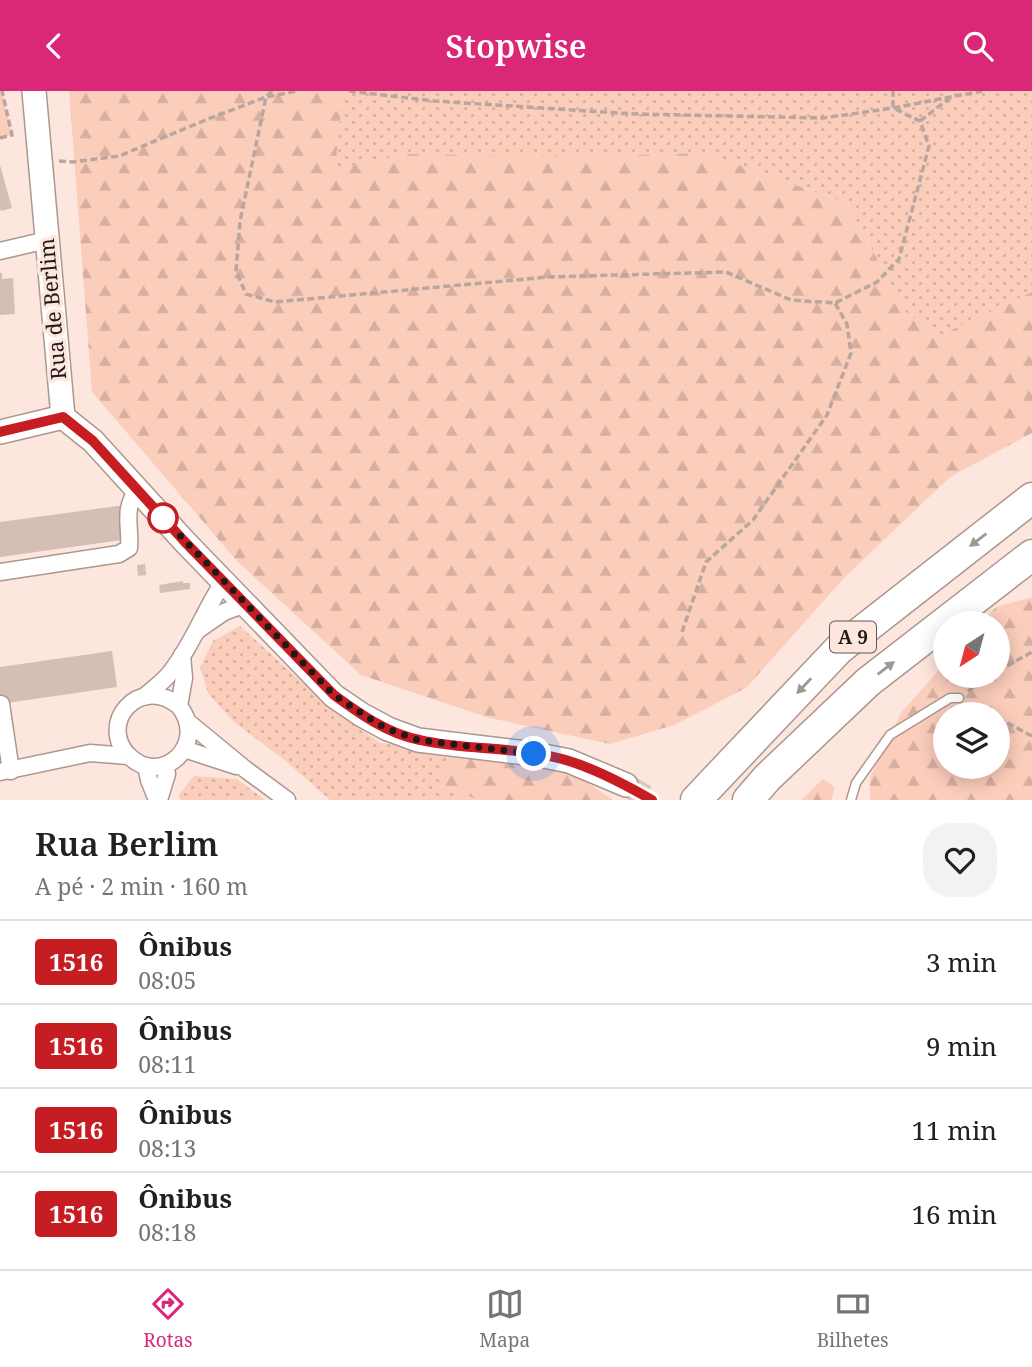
<!DOCTYPE html>
<html lang="pt">
<meta charset="utf-8">
<style>
body{margin:0;font-family:"Noto Serif",serif;background:#f2f2f2;color:#202124;height:100vh;display:flex;flex-direction:column;font-size:26px;white-space:nowrap}
*{box-sizing:border-box;margin:0}
p{font-size:23px;color:#757577}
.icon{flex:none;width:38px;height:38px;fill:none;stroke:currentColor;stroke-width:2;stroke-linecap:round;stroke-linejoin:round}
.map{position:relative;height:709px;overflow:hidden}
.details{display:flex;flex-direction:column;background:#fff;flex:1}
.details>*{flex:none}
.badge{padding:0 14px;border-radius:5px;font-size:24px;line-height:46px}
.needle{width:46px;rotate:216deg}
.fabs{position:absolute;left:933px;top:520px;display:grid;gap:14px}
.fabs a{display:grid;place-items:center;width:77px;height:77px;border-radius:50%;background:#fff;box-shadow:0 4px 18px #0003;font-size:35px}
.you{position:absolute;width:35px;height:35px;margin:-18px;border:5px solid #fff;border-radius:50%;background:#1a73e8;box-shadow:0 0 0 10px #1a73e833}
.map>.badge{position:absolute;translate:-50% -50%;box-shadow:0 0 0 4px #fff}
.round{display:grid;place-items:center;flex:none;width:74px;height:74px;border-radius:28px;background:#f2f2f2}
.summary{display:flex;align-items:center;justify-content:space-between;height:119px;padding:0 35px}
h1{font-size:33px;font-weight:600;line-height:52px}
ul{padding:0;list-style:none}
li{display:flex;align-items:center;gap:21px;height:84px;padding:0 35px;border-top:2px solid #e0e0e0}
li div{flex:1}
li b{display:block;font-size:26px}
li em{font-style:normal}
li .badge{min-width:77px;font-weight:700;text-align:center}
header{display:flex;justify-content:space-between;align-items:center;height:91px;padding:0 35px;background:#db2777;color:#fff;font-size:32px;font-weight:600}
.menu{display:flex;justify-content:space-around;align-items:center;height:98px;border-top:2px solid #e0e0e0;background:#fff;font-size:19px;color:#757577}
.menu a{display:grid;justify-items:center;gap:4px}
.menu .on{color:#db2777}
.map>svg:first-child{display:block}
.grass{fill:url(#grass-dots)}
.forest{fill:url(#forest-firs);fill-rule:evenodd}
.green{fill:#fbcdbb}
.building{fill:#d4beb6}
.lines{fill:none;stroke-linecap:round;stroke-linejoin:round}
.secondary-tunnel{stroke:#dcc7bf;stroke-width:23;stroke-dasharray:23 11;stroke-linecap:butt}
.lane-casing{stroke:#ac978e;stroke-width:11}
.street-casing{stroke:#ac978e;stroke-width:19}
.secondary-casing{stroke:#ac978e;stroke-width:26}
.highway-casing{stroke:#ac978e;stroke-width:33}
.path{stroke:#b8a69f;stroke-width:3.5;stroke-dasharray:7 3.5;stroke-linecap:butt}
.lane{stroke:#fff;stroke-width:8}
.street{stroke:#fff;stroke-width:16}
.secondary{stroke:#fff;stroke-width:23}
.highway{stroke:#fff;stroke-width:30}
.oneway{fill:#9b9896}
.line-casing{stroke:#fff;stroke-width:16}
.line{stroke:#c61d23;stroke-width:10}
.walk{stroke:#211916;stroke-width:7;stroke-dasharray:0 12.6}
.stop-dot{fill:#fff;stroke:#c61d23;stroke-width:3.5}
.labels{text-anchor:middle;stroke-width:7;stroke-linejoin:round;paint-order:stroke}
.shield{fill:#fde6dd;stroke:#635652;stroke-width:2}
.shield-label{font-size:19px;font-weight:bold;fill:#211916}
.street-label{font-size:21px;fill:#211916;stroke:#fde6dd}
</style>
<header><svg class="icon" aria-label="back" viewBox="0 0 24 24"><path d="M15 5l-7 7 7 7"/></svg>Stopwise<svg class="icon" aria-label="search" viewBox="0 0 24 24"><circle cx="10" cy="10" r="6"/><path d="M15 15l6 6"/></svg></header>
<div class="map">
<svg width="1032" height="709" viewBox="0 0 1032 709">
<defs>
<pattern id="grass-dots" width="8" height="8" patternUnits="userSpaceOnUse" patternTransform="scale(1.75)"><rect width="8" height="8" fill="#fbcdbb"/><path d="M2 2h.1M6 6h.1" fill="none" stroke="#d7afa0" stroke-width="1.8" stroke-linecap="round"/></pattern>
<pattern id="forest-firs" width="22" height="20" patternUnits="userSpaceOnUse" patternTransform="scale(1.75)"><rect width="22" height="20" fill="#fbcdbb"/><path d="M5 1l3.5 6h-7zM16 11l3.5 6h-7z" fill="#d7afa0"/></pattern>
</defs>
<rect width="100%" height="100%" fill="#fde6dd"/>
<g class="grass">
<polygon points="343,0 1032,0 1032,201 941,245 906,222 847,112 704,62 561,66 334,78"/>
<polygon points="240,535 335,621 380,652 448,661 440,696 479,709 330,709 287,671 234,631 209,604 200,576 213,550"/>
<polygon points="194,685 237,688 265,709 180,709 179,704"/>
</g>
<g class="forest">
<polygon points="69,0 343,0 335,78 407,63 561,66 704,62 847,112 906,222 941,244 1032,201 1032,342 950,386 843,488 746,597 674,634 610,653 490,627 361,584 237,470 92,301"/>
<path d="M 1032,506 L 1032,709 L 870,709 L 870,686 L 901,622 L 945,572 L 945,584 L 998,584 L 998,532 L 981,532 L 996,516 ZM 945,623 L 998,623 L 998,676 L 945,676 Z"/>
<polygon points="448,661 575,683 613,709 479,709 440,696"/>
<polygon points="823,688 834,696 832,709 801,709"/>
</g>
<polygon class="green" points="0,0 2,0 12,44 0,47"/>
<g class="building">
<polygon points="0,74 12,117 1,120 0,117"/>
<polygon points="0,182 2,182 2,188 13,187 15,223 0,224"/>
<polygon points="125,414 129,448 0,466 0,431"/>
<polygon points="145,473 146,484 138,485 137,474"/>
<polygon points="183,490 183,492 190,492 190,498 160,502 159,494"/>
<polygon points="112,560 117,596 0,613 0,576"/>
</g>
<g class="lines">
<polyline class="secondary-tunnel" points="626,694 652,709"/>
<g class="lane-casing">
<polyline id="lane" points="851,709 856,692 890,644 950,607 959,607"/>
</g>
<g class="street-casing">
<g id="street">
<polyline points="0,160 47,149"/>
<path d="M 0,481 L 119,463 L 129,457 C 131,434 122,419 138,398"/>
<polyline points="198,539 224,521 245,513"/>
<path d="M 145,605 C 153,598 163,591 170,582 C 192,555 204,520 224,490"/>
<polyline points="1,613 11,680"/>
<path d="M 179,615 C 138,582 96,635 130,666 C 162,696 209,653 179,615 L 184,587 L 182,564"/>
<polyline points="188,631 245,678 287,709"/>
<polyline points="184,658 236,675"/>
<polyline points="146,675 149,689 157,709"/>
<polyline points="0,681 90,662 128,665"/>
<polyline points="159,709 167,683 165,674"/>
</g>
</g>
<g class="secondary-casing">
<g id="secondary">
<polyline points="34,0 63,326 93,350 185,451 334,605 362,624 388,638 418,649 534,663 569,670 626,694"/>
<polyline points="0,341 63,326"/>
</g>
</g>
<g class="highway-casing">
<g id="highway">
<polyline points="696,709 839,558 1032,407"/>
<polyline points="748,709 767,687 868,591 1032,464"/>
</g>
</g>
<g class="path">
<polyline points="272,0 266,6 240,130 236,180 246,203 275,211 548,186 726,181 791,209 835,212 877,191 899,168 929,55 920,30 893,17 893,0"/>
<polyline points="349,0 434,10 634,23 823,27 893,17 982,0"/>
<polyline points="920,30 950,7"/>
<polyline points="0,47 12,44 2,0"/>
<polyline points="59,70 73,71 119,65 208,28 266,6 297,0"/>
<polyline points="682,541 706,471 753,429 827,324 851,262 847,233 835,212"/>
<polyline points="998,580 1032,561"/>
<polyline points="968,600 988,584"/>
<polyline points="971,614 989,623"/>
<polyline points="998,627 1032,645"/>
</g>
<use href="#lane" class="lane"/>
<use href="#street" class="street"/>
<use href="#secondary" class="secondary"/>
<use href="#highway" class="highway"/>
</g>
<defs><path id="oneway-solid" d="M-6-.8H1V-3.2L6.5 0L1 3.2V.8H-6Z" transform="scale(1.75)"/></defs>
<g class="oneway">
<use href="#oneway-solid" transform="translate(978 449) rotate(142)"/>
<use href="#oneway-solid" transform="translate(886 577) rotate(-38)"/>
<use href="#oneway-solid" transform="translate(804 595) rotate(133)"/>
</g>
<g class="lines">
<g class="line-casing">
<path id="line" d="M 0,341 L 63,326 L 93,350 L 185,451 L 334,604 C 360,623 388,643 420,649 C 468,660 521,655 569,670 C 598,679 626,694 652,709"/>
</g>
<use href="#line" class="line"/>
<polyline class="walk" points="163,427 334,604 375,631 388,638 418,649 534,663"/>
</g>
<circle class="stop-dot" cx="163" cy="427" r="14"/>
<g class="labels">
<rect class="shield" x="830" y="530.5" width="46" height="31" rx="5"/>
<g class="shield-label">
<text x="853" y="553">A 9</text>
</g>
<g class="street-label">
<text transform="translate(53 218) rotate(-95)" y="7">Rua de Berlim</text>
</g>
</g>
</svg>
<div class="fabs">
<a><svg class="needle" viewBox="-14 -14 28 28"><path d="M0-13l5 13h-10z" fill="#e53935"/><path d="M0 13l5-13h-10z" fill="#757577"/></svg></a>
<a><svg class="icon" aria-label="layers" viewBox="0 0 24 24"><path d="M12 4l9 5-9 5-9-5zM3 14l9 5 9-5"/></svg></a>
</div>
<div class="you" style="left:534px;top:663px"></div>
</div>
<section class="details">
<div class="summary"><div><h1>Rua Berlim</h1><p>A pé · 2 min · 160 m</p></div><a class="round"><svg class="icon" aria-label="heart" viewBox="0 0 24 24"><path d="M12 20l-8-8c-3-5 5-10 8-4 3-6 11-1 8 4z"/></svg></a></div>
<ul>
<li><span class="badge" style="background:#c61d23;color:#fff">1516</span><div><b>Ônibus</b><p>08:05</p></div><em>3 min</em></li>
<li><span class="badge" style="background:#c61d23;color:#fff">1516</span><div><b>Ônibus</b><p>08:11</p></div><em>9 min</em></li>
<li><span class="badge" style="background:#c61d23;color:#fff">1516</span><div><b>Ônibus</b><p>08:13</p></div><em>11 min</em></li>
<li><span class="badge" style="background:#c61d23;color:#fff">1516</span><div><b>Ônibus</b><p>08:18</p></div><em>16 min</em></li>
</ul>
</section>
<nav class="menu">
<a class="on"><svg class="icon" aria-label="directions" viewBox="0 0 24 24"><path d="M12 3l9 9-9 9-9-9zM9 14v-3h6M13 9l2 2-2 2"/></svg>Rotas</a>
<a><svg class="icon" aria-label="map" viewBox="0 0 24 24"><path d="M3 6l6-2 6 2 6-2v14l-6 2-6-2-6 2zM9 4v14M15 6v14"/></svg>Mapa</a>
<a><svg class="icon" aria-label="tickets" viewBox="0 0 24 24"><path d="M3 7h18v10H3zM15 7v10"/></svg>Bilhetes</a>
</nav>
